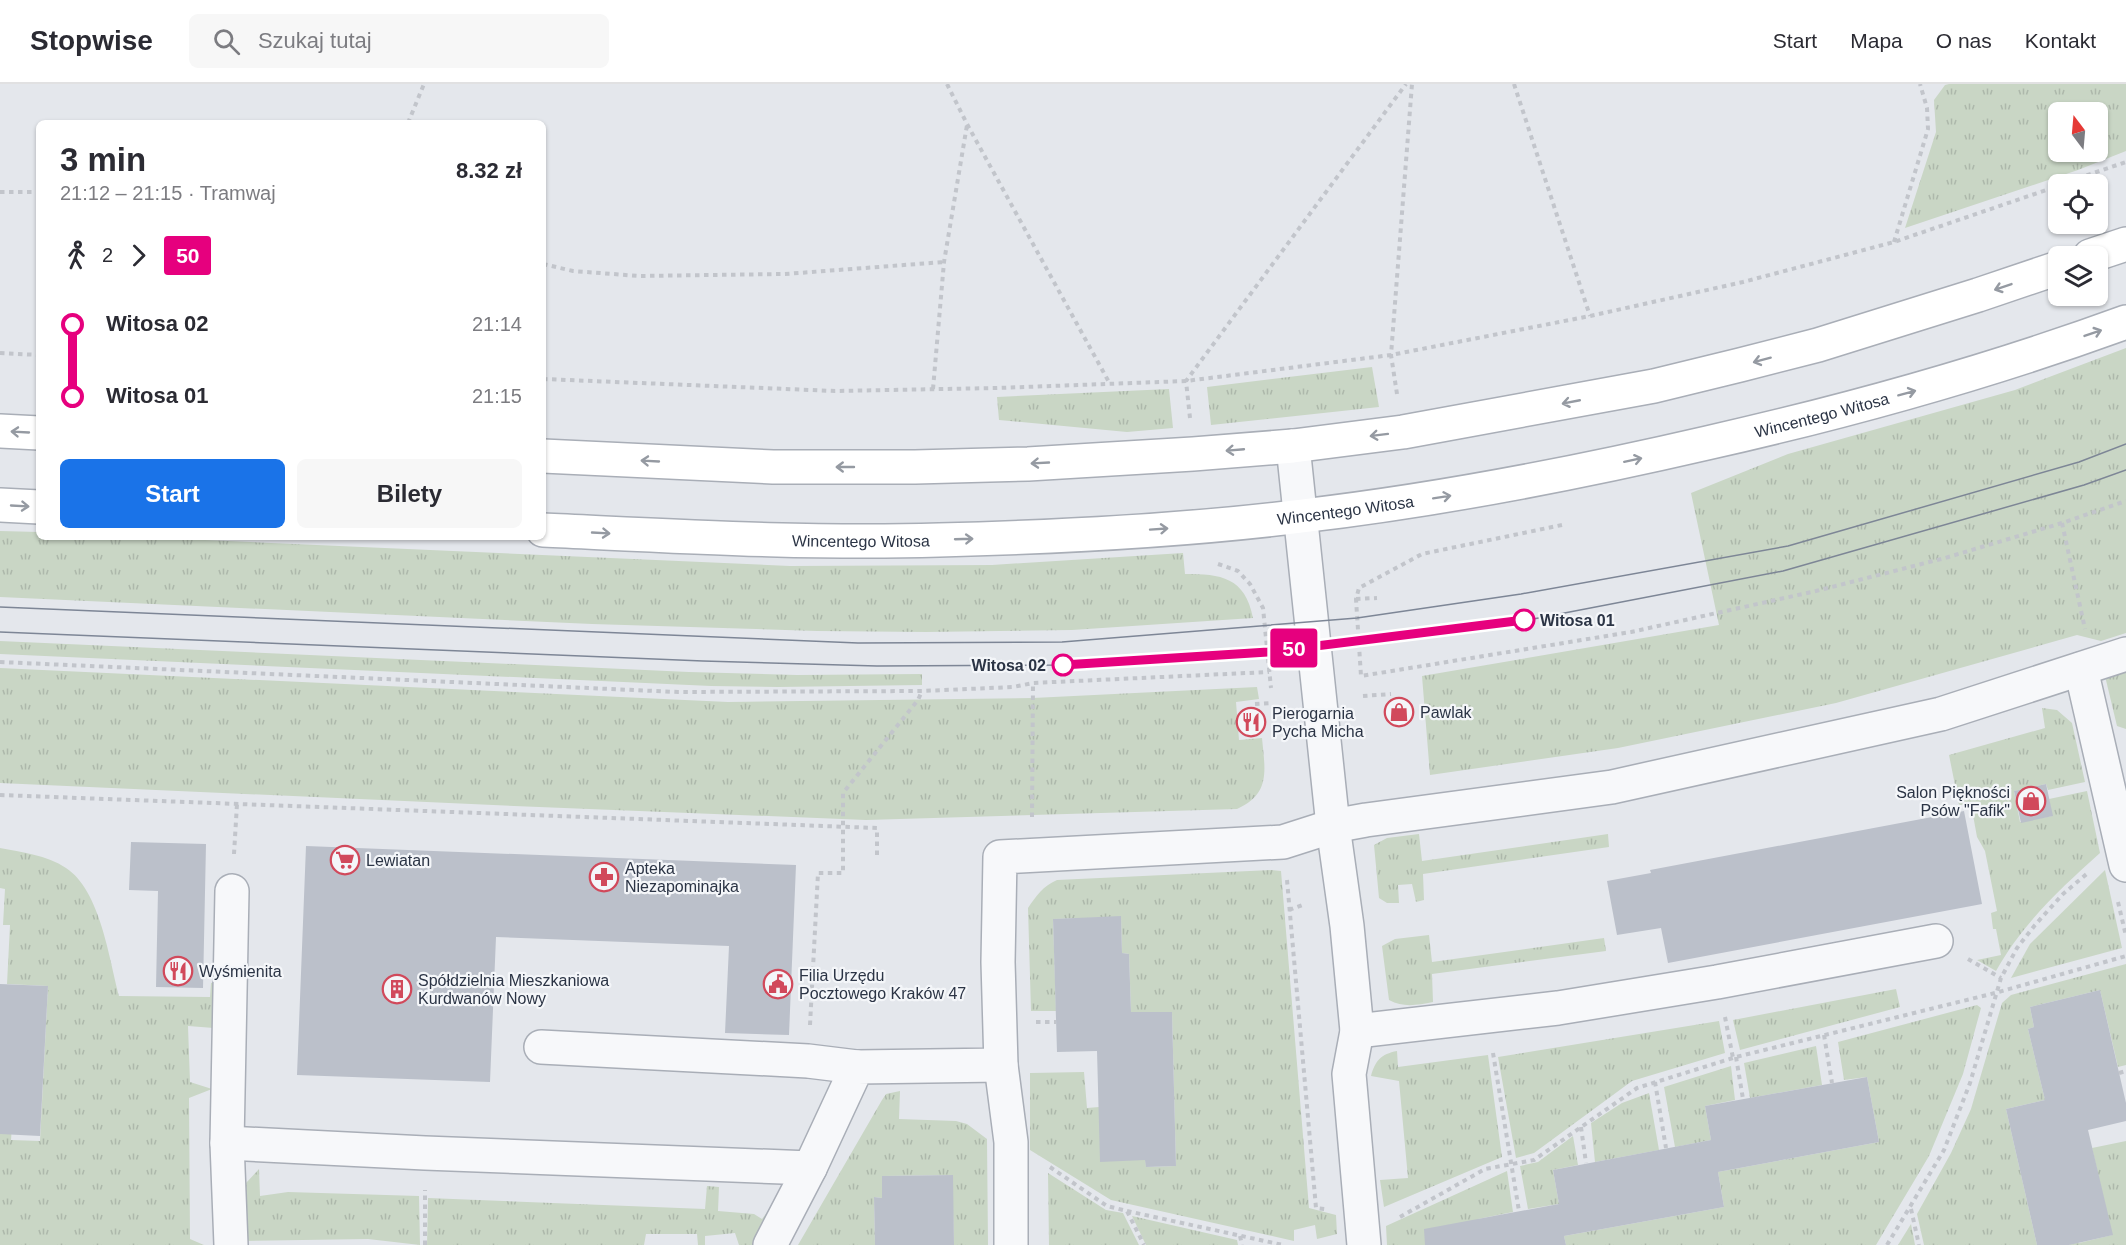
<!DOCTYPE html>
<html lang="pl">
<meta charset="utf-8">
<style>
body{margin:0;font-family:Arial,sans-serif;background:#f7f7f7;color:#2b2b33;height:100vh;display:flex;flex-direction:column;font-size:22px;white-space:nowrap}
*{box-sizing:border-box;margin:0}
p{font-size:20px;color:#7c7c81}
.icon{flex:none;width:33px;height:33px;fill:none;stroke:currentColor;stroke-width:2;stroke-linecap:round;stroke-linejoin:round}
.map{position:relative;flex:1;overflow:hidden}
.sheet{position:absolute;left:36px;top:36px;width:510px;height:420px;display:flex;flex-direction:column;background:#fff;border-radius:9px;box-shadow:0 2px 4px #0004}
.sheet>*{flex:none}
.badge{padding:0 12px;border-radius:4px;font-size:21px;line-height:39px}
.needle{width:39px;rotate:344deg}
.tools{position:absolute;left:2048px;top:18px;display:grid;gap:12px}
.tools a{display:grid;place-items:center;width:60px;height:60px;border-radius:9px;background:#fff;box-shadow:0 2px 4px #0004;font-size:30px}
.map>.badge{position:absolute;translate:-50% -50%;box-shadow:0 0 0 3px #fff}
.legs{display:flex;align-items:center;gap:9px;height:66px;padding:0 24px;font-size:20px}
.legs p{margin-inline-start:auto}
.head{display:flex;align-items:center;justify-content:space-between;height:102px;padding:0 24px}
h1{font-size:33px;font-weight:800;line-height:45px}
.action{display:flex;gap:12px;margin-top:auto;padding:12px 24px}
.action a{flex:1;height:69px;border-radius:9px;background:#1a73e8;color:#fff;font-size:24px;font-weight:800;line-height:69px;text-align:center}
.action a+a{background:#f7f7f7;color:#2b2b33}
ul{padding:0 24px;list-style:none}
li{display:flex;align-items:center;gap:21px;height:72px;font-size:22px}
li i{display:grid;place-items:center;width:9px;height:100%;margin:0 8px;background:currentColor}
li i::after{content:'';width:15px;height:15px;margin:-8px;border:4px solid;border-radius:50%;background:#fff}
li p{margin-inline-start:auto}
li:first-child i{background:linear-gradient(#0000 50%,currentColor 0)}
li:last-child i{background:linear-gradient(currentColor 50%,#0000 0)}
header{display:flex;align-items:center;gap:36px;box-sizing:border-box;height:84px;padding:0 30px;background:#fff;border-bottom:2px solid #e1e1e2}
header strong{font-size:28px}
nav{display:flex;gap:33px;margin-inline-start:auto;font-size:21px}
.search{width:420px;height:54px;background:#f7f7f7;display:flex;align-items:center;gap:15px;box-sizing:border-box;padding:0 21px;border-radius:9px;color:#7c7c81;font-size:22px}
.map>svg:first-child{display:block}
.grass{fill:url(#grass-tufts);fill-rule:evenodd}
.building{fill:#bbc0ca}
.lines{fill:none;stroke-linecap:round;stroke-linejoin:round}
.minor-casing{stroke:#a9aeb7;stroke-width:36}
.secondary-casing{stroke:#a9aeb7;stroke-width:36}
.path{stroke:#c2c5cb;stroke-width:4;stroke-dasharray:4.5 4.5;stroke-linecap:butt}
.minor{stroke:#f7f8fa;stroke-width:33}
.secondary{stroke:#fff;stroke-width:33}
.tram{stroke:#7d8696;stroke-width:1.5}
.oneway{stroke:#959aa2}
.line-1-casing{stroke:#fff;stroke-width:14}
.line-1{stroke:#e6007e;stroke-width:9}
.stop-1-dot{fill:#fff;stroke:#e6007e;stroke-width:3}
.labels{text-anchor:middle;stroke-width:4.5;stroke-linejoin:round;paint-order:stroke}
.street-label{font-size:16px;fill:#2b3445;stroke:#f4f6f9}
.stop-label{font-size:16px;font-weight:bold;fill:#2b3445;stroke:#f4f6f9;text-anchor:start}
.poi-label{font-size:16px;fill:#2b3445;stroke:#f4f6f9;text-anchor:start}
</style>
<header>
<strong>Stopwise</strong>
<div class="search"><svg class="icon" aria-label="search" viewBox="0 0 24 24"><circle cx="10" cy="10" r="6"/><path d="M15 15l6 6"/></svg>Szukaj tutaj</div>
<nav><a>Start</a><a>Mapa</a><a>O nas</a><a>Kontakt</a></nav>
</header>
<div class="map">
<svg width="2126" height="1161" viewBox="0 0 2126 1161">
<defs>
<pattern id="grass-tufts" width="24" height="20" patternUnits="userSpaceOnUse" patternTransform="scale(1.5)"><rect width="24" height="20" fill="#c9d6c5"/><path d="M3 7l-1-3M5 7V3M7 7l1-3M15 17l-1-3M17 17v-4M19 17l1-3" fill="none" stroke="#adb8ab"/></pattern>
</defs>
<rect width="100%" height="100%" fill="#e4e7ec"/>
<g class="grass">
<path d="M 1949,0 L 2126,0 L 2126,67 L 2078,86 L 1905,144 L 1936,48 L 1934,16 L 1945,1 ZM 2058,28 L 2097,28 L 2097,68 L 2058,68 Z"/>
<polygon points="2126,264 2126,549 2101,557 2077,551 1836,619 1618,664 1430,691 1422,592 1719,541 1691,409 1788,370 2015,306"/>
<polygon points="1372,283 1379,323 1211,341 1207,303"/>
<polygon points="1169,305 1173,344 1127,348 999,336 997,313"/>
<path d="M 0,447 L 39,448 L 39,453 L 138,453 L 790,482 L 992,481 L 1183,469 L 1185,490 C 1221,490 1245,493 1253,534 L 1072,546 L 926,548 L 817,547 L 592,540 L 0,513 Z"/>
<polygon points="0,557 689,588 797,591 922,590 922,601 778,603 711,602 0,570"/>
<path d="M 0,584 L 728,618 L 1033,614 L 1257,603 L 1259,615 L 1236,618 L 1239,656 L 1262,654 C 1265,686 1271,710 1237,725 L 866,736 L 514,722 L 0,699 Z"/>
<polygon points="2126,586 2126,645 2117,642 2105,592"/>
<path d="M 2042,624 L 2057,626 L 2072,639 L 2085,698 L 2048,706 L 2046,700 L 2014,707 L 2020,738 L 2052,732 L 2049,715 L 2087,707 L 2100,769 C 2061,804 2022,840 1996,887 L 1977,876 L 2001,871 L 1996,845 L 1993,845 L 1991,829 L 1997,827 L 1985,767 L 1977,753 L 1971,720 L 1959,721 L 1949,671 L 2045,644 Z"/>
<polygon points="1419,750 1422,777 1608,750 1609,763 1423,790 1424,816 1416,818 1412,800 1398,801 1399,819 1387,819 1379,814 1374,761 1387,754"/>
<path d="M 0,764 C 21,768 47,771 66,784 C 100,806 109,874 119,912 L 210,913 L 211,899 L 218,898 L 214,944 L 188,942 L 190,998 L 212,1005 L 189,1014 L 190,1155 L 204,1161 L 0,1161 L 0,1050 L 12,1042 L 11,1056 L 40,1057 L 48,902 L 7,900 L 10,841 L 3,841 L 5,805 L 0,804 Z"/>
<path d="M 1271,786 L 1281,787 L 1309,1124 L 1336,1131 L 1337,1150 L 1317,1155 L 1315,1141 L 1294,1146 L 1294,1157 L 1111,1116 L 1030,1066 L 1030,989 L 1084,988 L 1087,1024 L 1099,1023 L 1145,1069 L 1146,1083 L 1176,1082 L 1172,928 L 1131,928 L 1129,870 L 1122,869 L 1121,833 L 1053,835 L 1056,927 L 1031,927 L 1028,824 C 1036,812 1043,802 1057,796 Z"/>
<polygon points="2105,786 2122,864 2011,894 2030,860"/>
<path d="M 1429,851 L 1432,878 L 1604,854 L 1606,867 L 1432,890 L 1433,918 C 1417,921 1404,924 1389,916 L 1382,862 L 1395,855 Z"/>
<polygon points="2126,880 2126,981 2118,983 2100,906 2030,923 2034,943 2028,945 2045,1016 2006,1025 2037,1161 1924,1161 1917,1130 1951,1069 1971,1025 2002,919 2011,911"/>
<polygon points="1896,905 1900,923 1740,966 1733,936"/>
<polygon points="1977,921 1981,924 1963,990 1929,1072 1876,1161 1566,1161 1564,1152 1724,1123 1718,1088 1879,1058 1867,993 1844,996 1838,958"/>
<polygon points="1719,937 1725,969 1632,997 1534,1069 1516,1074 1498,973"/>
<polygon points="1816,962 1822,1001 1750,1014 1744,979"/>
<path d="M 1397,967 L 1398,983 L 1488,971 L 1502,1073 L 1384,1123 L 1380,1096 L 1408,1094 L 1399,997 L 1371,992 C 1375,977 1381,970 1397,967 Z"/>
<polygon points="1731,982 1735,1016 1705,1022 1711,1056 1675,1063 1664,1003"/>
<polygon points="900,1007 899,1035 956,1037 967,1040 987,1055 988,1161 954,1161 952,1091 882,1092 882,1114 874,1113 875,1161 798,1161 882,1016 886,1010"/>
<polygon points="1649,1009 1659,1066 1595,1078 1591,1039 1622,1019"/>
<polygon points="1573,1052 1578,1081 1553,1086 1559,1120 1528,1125 1520,1082 1538,1078"/>
<polygon points="2126,1057 2126,1161 2070,1161 2068,1154 2079,1159 2112,1151 2092,1064"/>
<polygon points="259,1085 260,1112 288,1108 419,1112 420,1161 368,1155 243,1157 241,1118 246,1099"/>
<polygon points="1507,1087 1513,1128 1478,1135 1482,1161 1387,1161 1386,1142"/>
<polygon points="1048,1089 1106,1126 1123,1129 1139,1161 1049,1161"/>
<polygon points="707,1102 719,1103 718,1127 754,1130 762,1135 775,1118 757,1161 739,1161 735,1149 705,1152 705,1161 698,1161 697,1150 646,1150 644,1161 427,1161 428,1114 705,1125"/>
<polygon points="1132,1132 1237,1156 1238,1161 1146,1161"/>
<polygon points="1911,1140 1915,1161 1898,1161"/>
</g>
<g class="building">
<polygon points="2046,700 2053,732 2021,739 2014,707"/>
<polygon points="1964,727 1982,820 1668,879 1661,844 1617,851 1607,797 1651,789 1650,786"/>
<polygon points="131,758 206,760 203,904 156,903 158,807 129,806"/>
<polygon points="306,762 796,781 789,951 725,949 729,862 496,853 490,998 297,991"/>
<polygon points="1121,832 1122,869 1129,870 1131,928 1172,928 1176,1082 1146,1083 1145,1076 1100,1078 1097,967 1057,968 1053,835"/>
<polygon points="0,900 48,902 40,1052 0,1050"/>
<polygon points="2100,906 2126,1019 2126,1037 2088,1046 2113,1151 2069,1161 2037,1161 2006,1025 2045,1016 2028,945 2034,943 2030,923"/>
<polygon points="1867,993 1879,1058 1718,1088 1724,1123 1564,1152 1566,1161 1425,1161 1424,1145 1559,1120 1553,1086 1711,1056 1705,1022"/>
<polygon points="953,1091 954,1161 875,1161 874,1113 882,1114 882,1092"/>
</g>
<g class="lines">
<g class="minor-casing">
<g id="minor">
<polyline points="1293,362 1333,742 1347,842 1357,947 1349,990 1364,1161"/>
<polyline points="2081,585 2126,781"/>
<polyline points="1357,947 1558,924 1717,898 1936,857"/>
<polyline points="541,963 808,977 857,983"/>
<polyline points="1001,981 1011,1058 1011,1161"/>
<polyline points="227,1059 425,1069 810,1084 857,983 1001,981 998,878 1000,773 1283,758 1333,742 1366,736 1612,703 1941,630 2126,570"/>
<polyline points="231,1161 227,1059 232,807"/>
<polyline points="770,1161 810,1084"/>
</g>
</g>
<g class="secondary-casing">
<g id="secondary">
<polyline points="2090,172 2126,160"/>
<polyline points="0,347 39,349"/>
<polyline points="543,372 773,383 915,383 1028,380 1193,370 1293,362 1403,348 1654,302 1740,281 1818,261 1978,211 2058,184"/>
<polyline points="0,421 39,423"/>
<path id="s1" d="M 543,446 C 675,452 807,460 939,456 C 1060,453 1181,447 1302,432 C 1438,416 1573,390 1707,359 C 1849,327 1989,288 2126,238"/>
</g>
</g>
<g class="path">
<polyline points="947,0 967,40 1110,300"/>
<polyline points="1514,0 1590,232"/>
<polyline points="408,39 424,0"/>
<polyline points="2061,100 2126,78"/>
<polyline points="0,108 39,108"/>
<polyline points="1894,158 1928,45 1927,24 1920,0"/>
<polyline points="543,180 573,187 639,192 785,190 944,178"/>
<polyline points="0,269 39,271"/>
<polyline points="543,295 835,307 997,304 1186,297 1391,271 1590,232 1743,198 1894,158 2058,102"/>
<polyline points="933,305 944,178 967,41"/>
<polyline points="1397,310 1391,271 1412,0"/>
<polyline points="1190,334 1186,297 1406,0"/>
<polyline points="2062,439 2085,545"/>
<polyline points="1562,441 1422,470 1359,504 1356,515 1361,592 1631,548 1816,507 1945,474 2062,439 2126,417"/>
<polyline points="1218,480 1238,487 1250,500 1263,524 1271,604"/>
<polyline points="1356,515 1377,514"/>
<polyline points="0,578 678,608 922,607 1013,603 1033,599 1269,588"/>
<polyline points="1363,612 1391,610"/>
<polyline points="1255,620 1272,619"/>
<polyline points="0,711 877,744 877,773"/>
<polyline points="1032,733 1033,599"/>
<polyline points="234,770 237,720"/>
<polyline points="1287,796 1316,1124 1325,1125"/>
<polyline points="2118,818 2126,852"/>
<polyline points="1289,826 1305,820"/>
<polyline points="1968,875 2001,894"/>
<polyline points="1725,933 1733,974"/>
<polyline points="1036,938 1056,938"/>
<polyline points="810,941 818,789 843,789 843,709 918,616 922,607"/>
<polyline points="1824,951 1832,999"/>
<polyline points="1493,969 1519,1127"/>
<polyline points="1736,973 1743,1015"/>
<polyline points="2119,989 2126,987"/>
<polyline points="1655,998 1666,1064"/>
<polyline points="1581,1043 1586,1079"/>
<polyline points="1050,1083 1107,1122 1127,1127 1144,1161"/>
<polyline points="1911,1125 1919,1161"/>
<polyline points="1127,1127 1283,1161"/>
<polyline points="1400,1133 1485,1085 1534,1076 1637,1004 1736,973 1995,909 2126,872"/>
<polyline points="1240,1152 1242,1161"/>
<polyline points="425,1161 425,1106"/>
<polyline points="1887,1161 1944,1066 1970,999 2001,894 2017,864 2035,841 2063,810 2089,788"/>
</g>
<use href="#minor" class="minor"/>
<use href="#secondary" class="secondary"/>
<g class="tram">
<polyline points="0,523 858,559 1062,558 1357,534 1521,510 1788,462 2079,378 2126,360"/>
<polyline points="0,548 703,577 877,582 1063,581 1268,568 1528,536 1783,487 2084,401 2126,386"/>
</g>
</g>
<defs><path id="oneway-shaft" d="M-6 0H5M1.5-3L5.5 0L1.5 3" fill="none" stroke-width="1.6" stroke-linecap="round" stroke-linejoin="round" transform="scale(1.5)"/></defs>
<g class="oneway">
<use href="#oneway-shaft" transform="translate(2003 203) rotate(161)"/>
<use href="#oneway-shaft" transform="translate(2093 249) rotate(-19)"/>
<use href="#oneway-shaft" transform="translate(1762 276) rotate(165)"/>
<use href="#oneway-shaft" transform="translate(1907 309) rotate(-15)"/>
<use href="#oneway-shaft" transform="translate(1571 318) rotate(169)"/>
<use href="#oneway-shaft" transform="translate(20 348) rotate(-177)"/>
<use href="#oneway-shaft" transform="translate(1379 351) rotate(173)"/>
<use href="#oneway-shaft" transform="translate(1235 366) rotate(175)"/>
<use href="#oneway-shaft" transform="translate(1633 376) rotate(-12)"/>
<use href="#oneway-shaft" transform="translate(650 377) rotate(-177)"/>
<use href="#oneway-shaft" transform="translate(1040 379) rotate(177)"/>
<use href="#oneway-shaft" transform="translate(845 383) rotate(-180)"/>
<use href="#oneway-shaft" transform="translate(1442 413) rotate(-9)"/>
<use href="#oneway-shaft" transform="translate(20 422) rotate(3)"/>
<use href="#oneway-shaft" transform="translate(1159 445) rotate(-4)"/>
<use href="#oneway-shaft" transform="translate(601 449) rotate(3)"/>
<use href="#oneway-shaft" transform="translate(964 455) rotate(-2)"/>
</g>
<g class="lines">
<g class="line-1-casing">
<polyline id="line-1" points="1063,581 1268,568 1524,536"/>
</g>
<use href="#line-1" class="line-1"/>
</g>
<defs>
<g id="shop-ring" transform="scale(1.5)"><circle r="9.5" fill="#f4f6f9" stroke="#d1495b" stroke-width="1.5"/><path d="M-5-2.5h2.3a2.7 3.5 0 0 1 5.4 0H5L5.5 6h-11ZM-1.5-2.5h3a1.5 2.3 0 0 0-3 0Z" fill="#d1495b"/></g>
<g id="restaurant-ring" transform="scale(1.5)"><circle r="9.5" fill="#f4f6f9" stroke="#d1495b" stroke-width="1.5"/><path d="M-5-6h1v4h1v-4h1v4h1v-4h1v5L-1.5 .5V6h-2V.5L-5-1ZM5-6V6H3V1.5H1.5Q1.5-4 5-6Z" fill="#d1495b"/></g>
<g id="supermarket-ring" transform="scale(1.5)"><circle r="9.5" fill="#f4f6f9" stroke="#d1495b" stroke-width="1.5"/><path d="M-6-5.5h2.5l.6 2H6L4.5 2H-2.5L-4.4-4H-6ZM-1.5 3.2a1.3 1.3 0 1 0 .1 0ZM3 3.2a1.3 1.3 0 1 0 .1 0Z" fill="#d1495b"/></g>
<g id="pharmacy-ring" transform="scale(1.5)"><circle r="9.5" fill="#f4f6f9" stroke="#d1495b" stroke-width="1.5"/><path d="M-2-6h4v4h4v4h-4v4h-4v-4h-4v-4h4Z" fill="#d1495b"/></g>
<g id="civic-ring" transform="scale(1.5)"><circle r="9.5" fill="#f4f6f9" stroke="#d1495b" stroke-width="1.5"/><path d="M-.6-6.5H3V-4.5H.6V-3L4-1V1h2V6H-6V1h2V-1L-.6-3ZM-1.2 2.5V6h2.4V2.5Z" fill="#d1495b"/></g>
<g id="building-ring" transform="scale(1.5)"><circle r="9.5" fill="#f4f6f9" stroke="#d1495b" stroke-width="1.5"/><path d="M-4-6H4V6H1V3H-1V6H-4ZM-2.5-4.3h1.7v1.8h-1.7ZM.8-4.3h1.7v1.8H.8ZM-2.5-1h1.7V.8h-1.7ZM.8-1h1.7V.8H.8Z" fill="#d1495b"/></g>
</defs>
<g fill-rule="evenodd">
<use href="#shop-ring" x="1399" y="628"/>
<use href="#restaurant-ring" x="1251" y="638"/>
<use href="#shop-ring" x="2031" y="717"/>
<use href="#supermarket-ring" x="345" y="776"/>
<use href="#pharmacy-ring" x="604" y="793"/>
<use href="#restaurant-ring" x="178" y="887"/>
<use href="#civic-ring" x="778" y="900"/>
<use href="#building-ring" x="397" y="905"/>
</g>
<g class="stop-1-dot">
<circle cx="1524" cy="536" r="10"/>
<circle cx="1063" cy="581" r="10"/>
</g>
<g class="labels">
<g class="street-label">
<text dy="6" stroke="none"><textPath href="#s1" startOffset="1290">Wincentego Witosa</textPath></text>
<text dy="6" stroke="none"><textPath href="#s1" startOffset="804">Wincentego Witosa</textPath></text>
<text dy="6" stroke="none"><textPath href="#s1" startOffset="318">Wincentego Witosa</textPath></text>
</g>
<g class="stop-label">
<text x="1540" y="542">Witosa 01</text>
<text x="1046" y="587" text-anchor="end">Witosa 02</text>
</g>
<g class="poi-label">
<text x="1420" y="634">Pawlak</text>
<text x="1272" y="635">Pierogarnia<tspan x="1272" dy="18">Pycha Micha</tspan></text>
<text x="2010" y="714" text-anchor="end">Salon Piękności<tspan x="2010" dy="18">Psów "Fafik"</tspan></text>
<text x="366" y="782">Lewiatan</text>
<text x="625" y="790">Apteka<tspan x="625" dy="18">Niezapominajka</tspan></text>
<text x="199" y="893">Wyśmienita</text>
<text x="799" y="897">Filia Urzędu<tspan x="799" dy="18">Pocztowego Kraków 47</tspan></text>
<text x="418" y="902">Spółdzielnia Mieszkaniowa<tspan x="418" dy="18">Kurdwanów Nowy</tspan></text>
</g>
</g>
</svg>
<div class="tools">
<a><svg class="needle" viewBox="-14 -14 28 28"><path d="M0-13l5 13h-10z" fill="#e53935"/><path d="M0 13l5-13h-10z" fill="#7c7c81"/></svg></a>
<a><svg class="icon" aria-label="locate" viewBox="0 0 24 24"><circle cx="12" cy="12" r="6"/><path d="M12 2v4M12 18v4M2 12h4M18 12h4"/></svg></a>
<a><svg class="icon" aria-label="layers" viewBox="0 0 24 24"><path d="M12 4l9 5-9 5-9-5zM3 14l9 5 9-5"/></svg></a>
</div>
<b class="badge" style="left:1294px;top:564px;background:#e6007e;color:#fff">50</b>
<section class="sheet">
<div class="head"><div><h1>3 min</h1><p>21:12 – 21:15 · Tramwaj</p></div><b>8.32 zł</b></div>
<div class="legs"><svg class="icon" aria-label="walk" viewBox="0 0 24 24"><circle cx="13" cy="4" r="2"/><path d="M13 8l-2 6 4 7M11 14l-3 7M7 12l3-4h3l4 4"/></svg>2<svg class="icon" aria-label="forward" viewBox="0 0 24 24"><path d="M9 5l7 7-7 7"/></svg><b class="badge" style="background:#e6007e;color:#fff">50</b></div>
<ul>
<li><i style="color:#e6007e"></i><b>Witosa 02</b><p>21:14</p></li>
<li><i style="color:#e6007e"></i><b>Witosa 01</b><p>21:15</p></li>
</ul>
<div class="action"><a>Start</a><a>Bilety</a></div>
</section>
</div>
